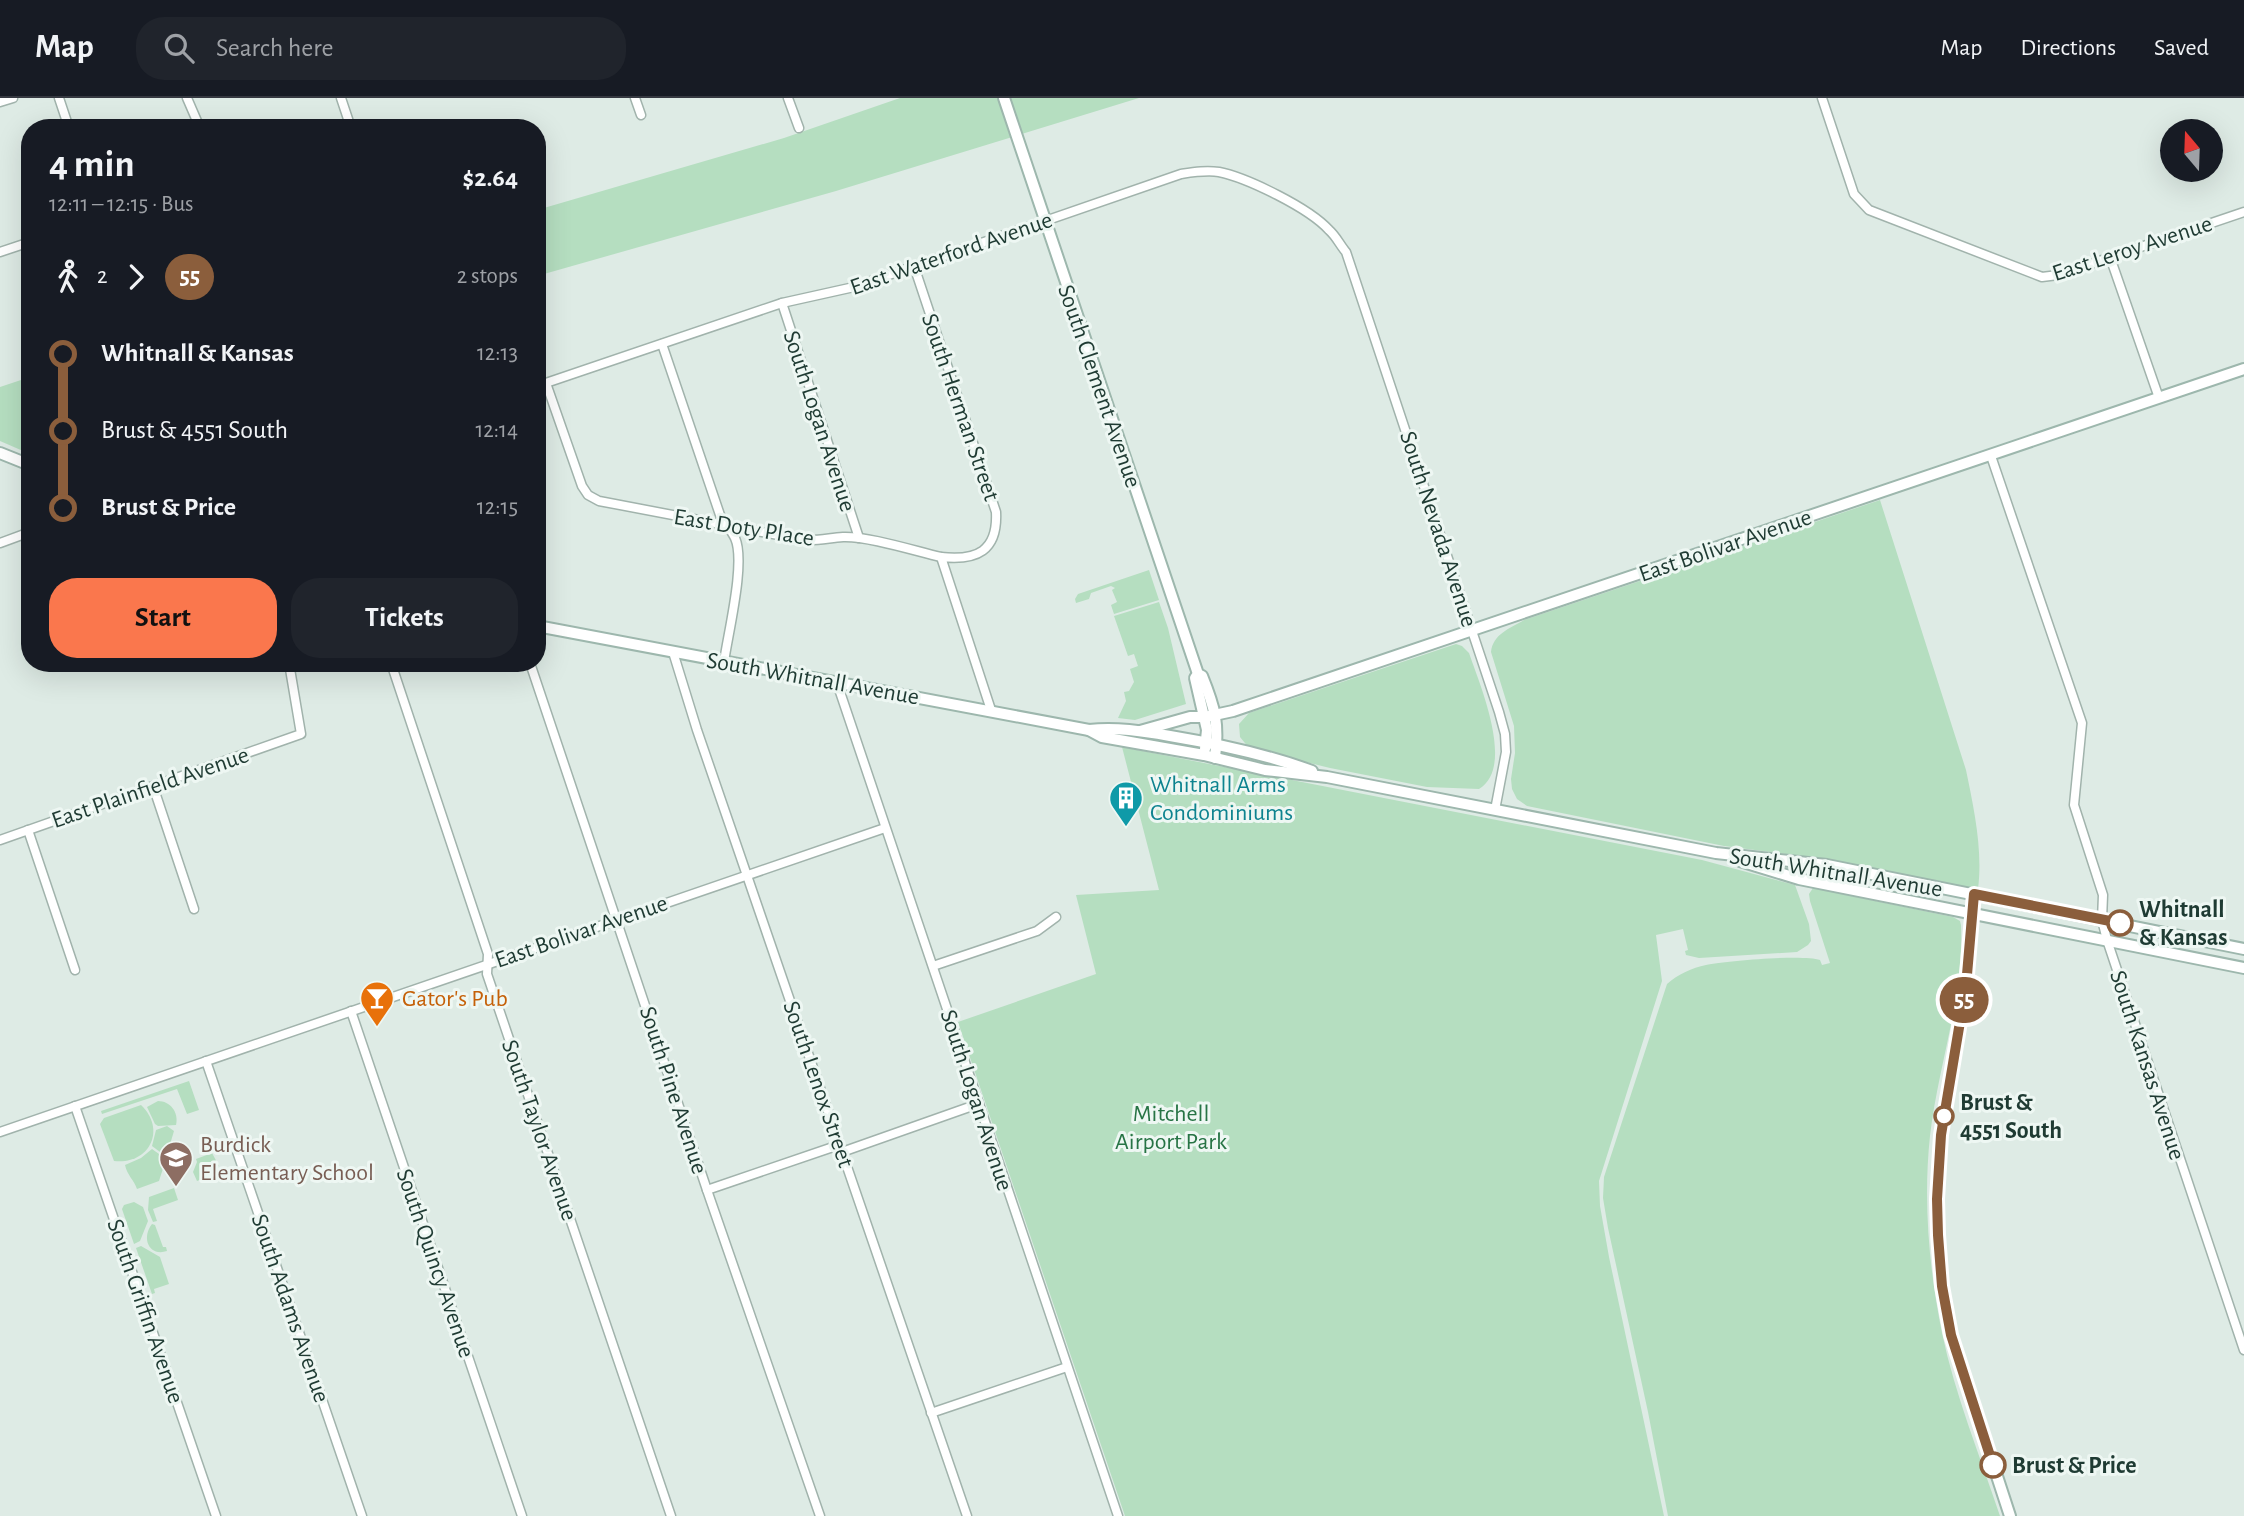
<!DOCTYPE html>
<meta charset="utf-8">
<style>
body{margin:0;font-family:"Alegreya Sans",sans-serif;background:#20242c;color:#f1f3f6;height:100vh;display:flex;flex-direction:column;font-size:26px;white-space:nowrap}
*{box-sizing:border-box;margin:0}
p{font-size:23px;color:#9ea1a6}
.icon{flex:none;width:38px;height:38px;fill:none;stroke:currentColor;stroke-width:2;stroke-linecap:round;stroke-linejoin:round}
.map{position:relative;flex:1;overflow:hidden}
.side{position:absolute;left:21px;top:21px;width:525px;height:553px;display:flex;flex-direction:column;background:#171b24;border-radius:28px;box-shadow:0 7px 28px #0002}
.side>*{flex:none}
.badge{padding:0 14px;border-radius:23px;font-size:24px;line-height:46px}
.needle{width:46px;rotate:341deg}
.tools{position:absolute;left:2160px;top:21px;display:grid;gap:14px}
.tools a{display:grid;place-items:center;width:63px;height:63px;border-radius:50%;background:#171b24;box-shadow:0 7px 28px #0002;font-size:35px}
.map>.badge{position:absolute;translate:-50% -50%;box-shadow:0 0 0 4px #fff}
.legs{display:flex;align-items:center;gap:10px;height:77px;padding:0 28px;font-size:23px}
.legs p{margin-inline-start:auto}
.summary{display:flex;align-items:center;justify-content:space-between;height:119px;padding:0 28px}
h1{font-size:38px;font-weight:700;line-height:52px}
.button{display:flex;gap:14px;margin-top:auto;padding:14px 28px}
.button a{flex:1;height:80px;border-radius:28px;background:#fa774d;color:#111;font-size:28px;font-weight:700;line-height:80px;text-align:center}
.button a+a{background:#20242c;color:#f1f3f6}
ul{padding:0 28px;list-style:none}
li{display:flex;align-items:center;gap:24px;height:77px;font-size:26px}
li i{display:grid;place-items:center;width:10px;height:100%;margin:0 9px;background:currentColor}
li i::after{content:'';width:18px;height:18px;margin:-9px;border:5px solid;border-radius:50%;background:#171b24}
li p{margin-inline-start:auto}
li:first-child i{background:linear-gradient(#0000 50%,currentColor 0)}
li:last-child i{background:linear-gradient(currentColor 50%,#0000 0)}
header{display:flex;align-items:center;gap:42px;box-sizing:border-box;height:98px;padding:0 35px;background:#171b24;border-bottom:2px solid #363941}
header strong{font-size:33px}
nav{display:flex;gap:38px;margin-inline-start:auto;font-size:24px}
.search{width:490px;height:63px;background:#20242c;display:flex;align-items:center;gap:18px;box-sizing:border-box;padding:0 24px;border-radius:28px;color:#9ea1a6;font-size:26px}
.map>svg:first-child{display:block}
.green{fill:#b5dec0}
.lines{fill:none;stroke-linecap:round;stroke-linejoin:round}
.street-casing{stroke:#a1b3ac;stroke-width:11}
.secondary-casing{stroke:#9db7ad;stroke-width:14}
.street{stroke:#fff;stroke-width:8}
.secondary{stroke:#fff;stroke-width:10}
.line-1-casing{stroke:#fff;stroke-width:16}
.line-1{stroke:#8b5e3c;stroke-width:10}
.stop-1-dot{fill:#fff;stroke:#8b5e3c;stroke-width:3.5}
.labels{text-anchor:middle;stroke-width:6;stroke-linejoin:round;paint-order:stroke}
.street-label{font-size:24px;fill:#1f3b33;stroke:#eef7f3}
.culture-label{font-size:24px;fill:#0d838f;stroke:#eef7f3;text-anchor:start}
.stop-label{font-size:24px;font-weight:bold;fill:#1f3b33;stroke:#eef7f3;text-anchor:start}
.food-label{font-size:24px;fill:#c56008;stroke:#eef7f3;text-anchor:start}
.park-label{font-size:24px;fill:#277445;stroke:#eef7f3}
.education-label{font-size:24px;fill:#785e54;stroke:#eef7f3;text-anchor:start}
</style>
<header>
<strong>Map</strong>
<div class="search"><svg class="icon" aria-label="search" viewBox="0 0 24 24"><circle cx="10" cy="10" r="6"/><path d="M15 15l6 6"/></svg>Search here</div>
<nav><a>Map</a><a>Directions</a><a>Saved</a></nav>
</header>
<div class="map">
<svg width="2244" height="1418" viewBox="0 0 2244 1418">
<rect width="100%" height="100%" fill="#deebe5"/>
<g class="green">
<polygon points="900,0 1139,0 836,93 537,178 537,112 784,40"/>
<polygon points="30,279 30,356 0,343 0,289"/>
<path d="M 1880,402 L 1966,672 C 1974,711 1983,752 1978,791 L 1832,762 L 1724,748 L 1527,708 L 1517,701 L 1512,691 L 1511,681 L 1515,655 L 1514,628 L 1491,554 C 1493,536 1509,531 1524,522 Z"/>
<polygon points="1149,472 1159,502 1114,516 1111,507 1117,504 1112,492 1115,490 1111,488 1091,495 1089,501 1076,505 1075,501 1078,496"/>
<polygon points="1159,504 1168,530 1186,606 1135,622 1118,620 1126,603 1124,594 1129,593 1134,584 1130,571 1138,568 1134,556 1128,558 1114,518"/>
<path d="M 1456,546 L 1462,548 L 1469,555 C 1479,585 1516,669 1479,691 L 1427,689 L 1330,670 L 1249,650 L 1240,639 L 1239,626 L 1249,615 Z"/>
<polygon points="1122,649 1702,762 1795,787 1809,826 1811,843 1808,847 1797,854 1699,860 1686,857 1685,853 1688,852 1683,831 1656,837 1662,883 1599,1083 1600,1108 1609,1159 1664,1418 1125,1418 958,924 1096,876 1076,797 1159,792"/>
<path d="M 1813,790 L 1953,819 L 1960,823 L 1961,827 C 1964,899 1938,968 1930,1038 C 1923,1104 1929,1170 1942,1235 C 1955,1297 1980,1358 2000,1418 L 1668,1418 L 1648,1314 L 1608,1130 L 1603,1100 L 1604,1079 L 1667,886 C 1678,876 1692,870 1706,867 C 1726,863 1803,856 1820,862 L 1822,867 L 1830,865 L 1810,803 L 1809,796 Z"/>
<polygon points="189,983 199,1012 187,1016 177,991 102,1016 101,1013"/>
<path d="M 158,1003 C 170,1003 179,1014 176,1027 L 158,1028 L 155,1026 L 147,1009 Z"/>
<path d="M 141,1007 C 167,1032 149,1067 114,1063 L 100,1026 L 104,1020 Z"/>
<polygon points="167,1028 174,1033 168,1053 160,1054 152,1048 156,1032"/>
<path d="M 152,1051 L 166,1061 L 159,1083 L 137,1091 C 134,1082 127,1077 125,1067 L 141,1060 Z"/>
<polygon points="212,1055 219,1068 210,1072 212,1077 197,1083 193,1074 197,1064 196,1061"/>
<polygon points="174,1090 178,1102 153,1111 157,1123 153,1124 148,1112 149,1099"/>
<polygon points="134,1104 143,1109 148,1123 140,1143 134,1146 122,1111 124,1107"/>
<path d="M 152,1126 L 155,1127 L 163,1149 L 166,1149 L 167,1153 C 149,1159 141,1140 152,1126 Z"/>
<polygon points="141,1148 160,1159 169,1186 154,1191 155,1195 152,1196 136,1150"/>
</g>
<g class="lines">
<g class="street-casing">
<g id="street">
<polyline points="59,0 69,30"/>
<polyline points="187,0 200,30"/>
<polyline points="341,0 351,30"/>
<polyline points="635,0 641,17"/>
<polyline points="788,0 799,30"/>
<polyline points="1822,0 1854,96 1869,112 2042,179 2058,177 2244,114"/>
<polyline points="0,4 13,0"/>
<polyline points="0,154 30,144"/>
<polyline points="2110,159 2159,300"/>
<path d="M 914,168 L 996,414 C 998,453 977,463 941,459 L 991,612"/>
<polyline points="782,205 859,440"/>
<path d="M 662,246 L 720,417 C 725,425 731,432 735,440 C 746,464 728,535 724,564"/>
<path d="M 546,285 L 582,388 L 588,397 L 599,403 L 804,442 C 818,443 829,440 843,439 C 868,438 915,453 941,459"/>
<path d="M 537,288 L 782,205 L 854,189 L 1181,76 C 1194,74 1206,72 1219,74 C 1248,80 1309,110 1329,132 C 1336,138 1340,147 1346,154 L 1499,614 L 1505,636 L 1506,654 L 1495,712"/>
<polyline points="1991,358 2082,625 2074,707 2103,797 2102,822 2107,842 2244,1252"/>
<polyline points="0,445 30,434"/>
<polyline points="673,554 697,632 967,1418"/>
<polyline points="391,565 488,856 487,876 671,1418"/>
<polyline points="530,565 707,1092 820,1418"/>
<polyline points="837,585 1118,1418"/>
<polyline points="153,688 194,811"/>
<polyline points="28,732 75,872"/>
<polyline points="0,742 301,636 289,565"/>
<polyline points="933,868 1037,833 1056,819"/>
<polyline points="351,913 522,1418"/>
<polyline points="206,963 362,1418"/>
<polyline points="75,1008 216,1418"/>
<polyline points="0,1034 885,730"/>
<polyline points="842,1054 978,1006"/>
<polyline points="707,1092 839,1047"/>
<polyline points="931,1315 1067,1269"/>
</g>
</g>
<g class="secondary-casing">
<g id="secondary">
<path d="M 1004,0 L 1198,576 L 1202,578 C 1215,610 1219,625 1215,660"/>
<polyline points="0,355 30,367"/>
<polyline points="537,528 1089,632 1102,639 1204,657 1265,672 1327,679 1716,755 1827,767 2244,851"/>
<polyline points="1198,576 1195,580 1207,632 1205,651"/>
<path d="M 1089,632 C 1116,629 1142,633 1170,638 C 1218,646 1266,656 1312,673"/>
<polyline points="1140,633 1190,619 1205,619 1233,613 2244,271"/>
<polyline points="1740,763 1799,781 2244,870"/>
<polyline points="1974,796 1966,888 1941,1037 1937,1101 1938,1137 1942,1188 1951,1237 2010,1418"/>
</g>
</g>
<use href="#street" class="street"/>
<use href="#secondary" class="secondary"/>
</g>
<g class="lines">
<g class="line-1-casing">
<polyline id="line-1" points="1993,1367 1951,1237 1942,1188 1938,1137 1937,1101 1941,1037 1966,888 1974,796 2120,825"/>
</g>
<use href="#line-1" class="line-1"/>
</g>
<defs>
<g id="building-pin" transform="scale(1.75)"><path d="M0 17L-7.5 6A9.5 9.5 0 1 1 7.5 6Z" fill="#0f9aa8" stroke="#eef7f3"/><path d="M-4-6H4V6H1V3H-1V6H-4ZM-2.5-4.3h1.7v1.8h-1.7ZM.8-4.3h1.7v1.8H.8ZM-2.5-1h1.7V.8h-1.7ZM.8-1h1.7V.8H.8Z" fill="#fff"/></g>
<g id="bar-pin" transform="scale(1.75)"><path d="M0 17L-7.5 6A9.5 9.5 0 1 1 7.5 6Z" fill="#e8710a" stroke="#eef7f3"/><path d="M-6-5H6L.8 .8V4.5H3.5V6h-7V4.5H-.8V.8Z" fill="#fff"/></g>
<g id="school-pin" transform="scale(1.75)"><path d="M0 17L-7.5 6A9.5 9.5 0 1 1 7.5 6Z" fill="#8d6e63" stroke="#eef7f3"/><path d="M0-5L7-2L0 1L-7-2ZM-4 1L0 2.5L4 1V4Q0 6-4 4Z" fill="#fff"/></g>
</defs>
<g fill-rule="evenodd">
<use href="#building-pin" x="1126" y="700"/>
<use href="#bar-pin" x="377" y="900"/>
<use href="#school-pin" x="176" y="1060"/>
</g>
<g class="stop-1-dot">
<circle cx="2120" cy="825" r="12"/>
<circle cx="1944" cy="1018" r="9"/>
<circle cx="1993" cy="1367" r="12"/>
</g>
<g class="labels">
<g class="street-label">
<text transform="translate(2132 150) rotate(-18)" y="8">East Leroy Avenue</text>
<text transform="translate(951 155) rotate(-19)" y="8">East Waterford Avenue</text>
<text transform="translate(1100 288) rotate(71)" y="8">South Clement Avenue</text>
<text transform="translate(961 309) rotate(71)" y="8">South Herman Street</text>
<text transform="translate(820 323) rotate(72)" y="8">South Logan Avenue</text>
<text transform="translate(744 429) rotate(9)" y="8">East Doty Place</text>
<text transform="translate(1439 431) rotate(72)" y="8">South Nevada Avenue</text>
<text transform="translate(1725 447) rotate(-19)" y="8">East Bolivar Avenue</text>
<text transform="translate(813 580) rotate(10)" y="8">South Whitnall Avenue</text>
<text transform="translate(150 689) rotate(-19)" y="8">East Plainfield Avenue</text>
<text transform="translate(1836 774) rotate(9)" y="8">South Whitnall Avenue</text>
<text transform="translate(581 833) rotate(-19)" y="8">East Bolivar Avenue</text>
<text transform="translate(2148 967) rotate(72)" y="8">South Kansas Avenue</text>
<text transform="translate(819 986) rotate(71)" y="8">South Lenox Street</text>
<text transform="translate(674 992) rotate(72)" y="8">South Pine Avenue</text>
<text transform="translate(977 1002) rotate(72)" y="8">South Logan Avenue</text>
<text transform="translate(540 1032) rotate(71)" y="8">South Taylor Avenue</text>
<text transform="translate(436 1165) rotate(71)" y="8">South Quincy Avenue</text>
<text transform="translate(291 1210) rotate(71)" y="8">South Adams Avenue</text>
<text transform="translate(146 1213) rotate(71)" y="8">South Griffin Avenue</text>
</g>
<g class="culture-label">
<text x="1150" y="694">Whitnall Arms<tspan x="1150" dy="28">Condominiums</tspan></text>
</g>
<g class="stop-label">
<text x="2139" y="819">Whitnall<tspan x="2139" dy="28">&amp; Kansas</tspan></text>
<text x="1960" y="1012">Brust &amp;<tspan x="1960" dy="28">4551 South</tspan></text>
<text x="2012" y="1375">Brust &amp; Price</text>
</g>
<g class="food-label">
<text x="402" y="908">Gator's Pub</text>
</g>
<g class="park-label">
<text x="1171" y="1023">Mitchell<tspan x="1171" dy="28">Airport Park</tspan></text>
</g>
<g class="education-label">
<text x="200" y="1054">Burdick<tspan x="200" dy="28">Elementary School</tspan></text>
</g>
</g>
</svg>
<div class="tools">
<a><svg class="needle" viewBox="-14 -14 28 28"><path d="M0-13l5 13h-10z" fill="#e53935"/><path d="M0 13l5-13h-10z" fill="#9ea1a6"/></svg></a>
</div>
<b class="badge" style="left:1964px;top:902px;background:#8b5e3c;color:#fff">55</b>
<section class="side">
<div class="summary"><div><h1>4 min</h1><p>12:11 – 12:15 · Bus</p></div><b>$2.64</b></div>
<div class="legs"><svg class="icon" aria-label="walk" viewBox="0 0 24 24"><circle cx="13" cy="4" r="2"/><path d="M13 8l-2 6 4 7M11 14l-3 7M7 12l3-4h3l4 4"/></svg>2<svg class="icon" aria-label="forward" viewBox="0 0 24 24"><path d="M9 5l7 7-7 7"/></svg><b class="badge" style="background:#8b5e3c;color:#fff">55</b><p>2 stops</p></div>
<ul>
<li><i style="color:#8b5e3c"></i><b>Whitnall &amp; Kansas</b><p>12:13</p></li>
<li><i style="color:#8b5e3c"></i><span>Brust &amp; 4551 South</span><p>12:14</p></li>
<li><i style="color:#8b5e3c"></i><b>Brust &amp; Price</b><p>12:15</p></li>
</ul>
<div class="button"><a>Start</a><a>Tickets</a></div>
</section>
</div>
